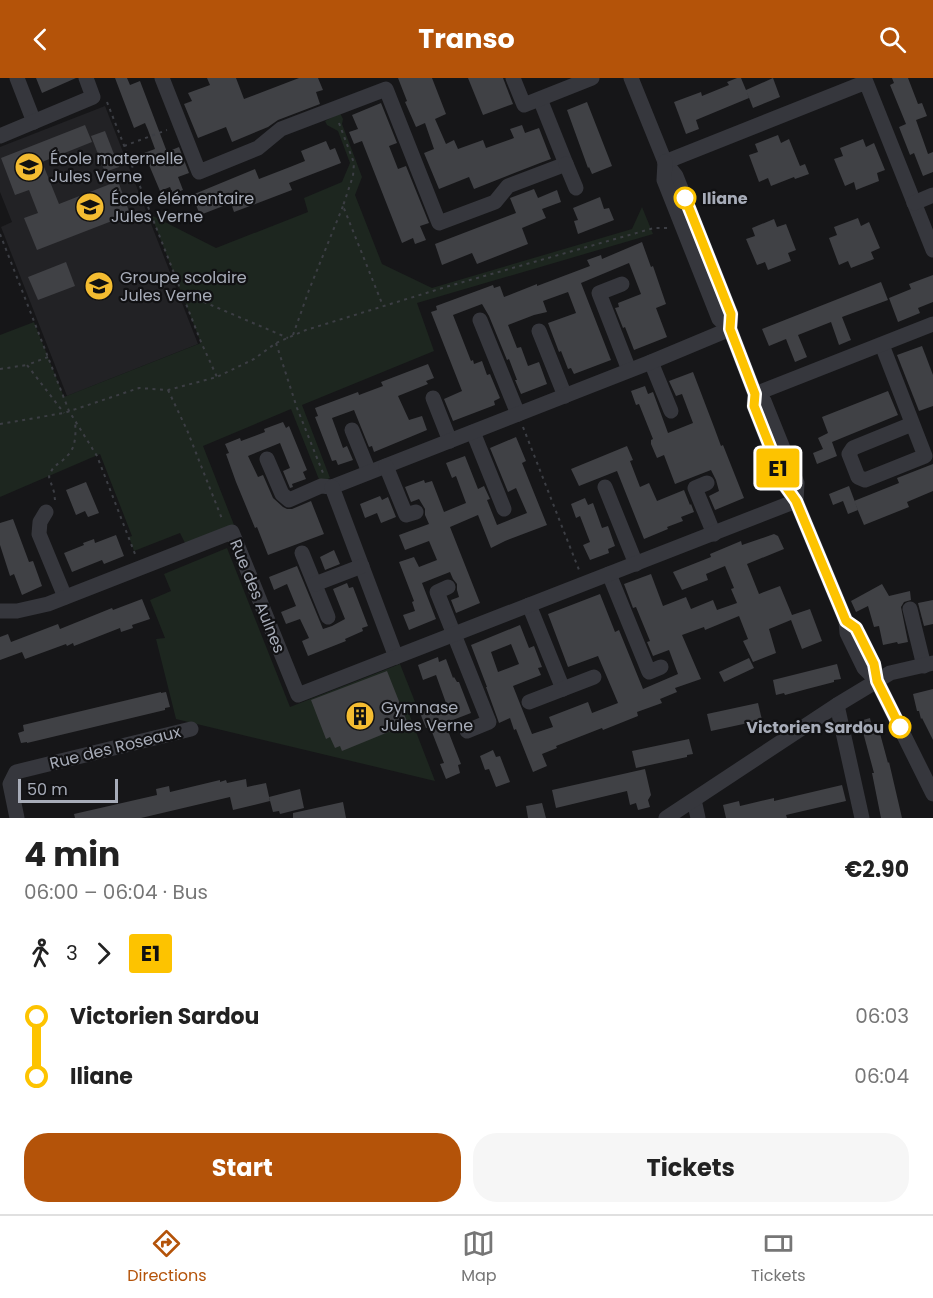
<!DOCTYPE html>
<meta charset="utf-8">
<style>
body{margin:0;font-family:Poppins,sans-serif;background:#f6f6f6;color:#222;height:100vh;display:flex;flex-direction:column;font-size:22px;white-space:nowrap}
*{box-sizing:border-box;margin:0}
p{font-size:20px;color:#767676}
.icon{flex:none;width:33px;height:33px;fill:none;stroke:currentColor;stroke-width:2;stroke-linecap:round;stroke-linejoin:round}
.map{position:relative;height:740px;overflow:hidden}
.sheet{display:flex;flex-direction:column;background:#fff;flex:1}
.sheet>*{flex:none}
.badge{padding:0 12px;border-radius:4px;font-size:21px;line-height:39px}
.scale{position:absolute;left:18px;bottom:15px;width:100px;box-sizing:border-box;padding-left:6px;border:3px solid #a7acb8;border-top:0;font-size:16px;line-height:21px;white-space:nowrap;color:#a7acb8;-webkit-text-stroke:4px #111113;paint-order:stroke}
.map>.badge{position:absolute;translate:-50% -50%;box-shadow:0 0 0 3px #fff}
.legs{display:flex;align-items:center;gap:9px;height:66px;padding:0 24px;font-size:20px}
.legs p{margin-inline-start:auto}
.overview{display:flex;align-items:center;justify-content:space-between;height:102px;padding:0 24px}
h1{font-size:33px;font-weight:700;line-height:45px}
.action{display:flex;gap:12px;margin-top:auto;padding:12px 24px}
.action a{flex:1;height:69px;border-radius:24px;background:#b45309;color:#fff;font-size:24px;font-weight:700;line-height:69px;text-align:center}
.action a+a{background:#f6f6f6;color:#222}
ul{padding:0 24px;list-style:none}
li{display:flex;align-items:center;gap:21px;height:60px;font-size:22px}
li i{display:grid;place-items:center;width:9px;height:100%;margin:0 8px;background:currentColor}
li i::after{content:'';width:15px;height:15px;margin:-8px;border:4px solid;border-radius:50%;background:#fff}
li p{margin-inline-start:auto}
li:first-child i{background:linear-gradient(#0000 50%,currentColor 0)}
li:last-child i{background:linear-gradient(currentColor 50%,#0000 0)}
header{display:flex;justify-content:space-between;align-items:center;height:78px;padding:0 24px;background:#b45309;color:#fff;font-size:27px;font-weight:700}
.tab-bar{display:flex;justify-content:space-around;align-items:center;height:84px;border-top:2px solid #e0e0e0;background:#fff;font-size:16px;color:#767676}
.tab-bar a{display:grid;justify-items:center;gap:3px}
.tab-bar .current{color:#b45309}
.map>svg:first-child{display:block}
.built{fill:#222225}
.green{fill:#1d261f}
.building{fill:#404145;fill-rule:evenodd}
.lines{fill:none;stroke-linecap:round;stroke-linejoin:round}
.path{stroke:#3c3e44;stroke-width:2;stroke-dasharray:3 4.5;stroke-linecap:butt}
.minor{stroke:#36373d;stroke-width:15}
.line-1-casing{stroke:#fff;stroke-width:14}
.line-1{stroke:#fdc300;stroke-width:9}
.stop-1-dot{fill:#fff;stroke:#fdc300;stroke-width:3}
.labels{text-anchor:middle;stroke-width:4.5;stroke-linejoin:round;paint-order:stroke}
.poi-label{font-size:16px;fill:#a7acb8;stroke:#111113;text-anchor:start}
.stop-label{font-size:16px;font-weight:bold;fill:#a7acb8;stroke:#111113;text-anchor:start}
.street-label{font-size:16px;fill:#a7acb8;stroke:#111113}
</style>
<header><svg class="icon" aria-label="back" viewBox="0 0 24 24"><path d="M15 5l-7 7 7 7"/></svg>Transo<svg class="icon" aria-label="search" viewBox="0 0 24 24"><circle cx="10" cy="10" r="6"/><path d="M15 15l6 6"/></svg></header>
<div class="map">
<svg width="933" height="740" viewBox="0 0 933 740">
<rect width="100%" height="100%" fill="#161618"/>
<polygon class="built" points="105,28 198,266 67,318 1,149 12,144 0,114 0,69"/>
<g class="green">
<polygon points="340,35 343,41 342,46 362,99 355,117 382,186 432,210 632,151 642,129 653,156 417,225 434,273 302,327 330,400 320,404 291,331 203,368 236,452 188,471 180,455 134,473 129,459 132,458 100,376 0,419 0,257 34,244 64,319 201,265 151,137 216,170 308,134 304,120 342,104 350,85 338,53 327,47 325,43"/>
<polygon points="227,470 290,629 400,586 417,629 408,633 435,703 176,641 156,561 165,560 150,522 171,513 164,496"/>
</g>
<g class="building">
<polygon points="36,0 76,0 42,15"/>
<polygon points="115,0 127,0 130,7 140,3 167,74 179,69 189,95 178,99 183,112 173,116 170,109 160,113 144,75 155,71 148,52 145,45 134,50"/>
<polygon points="207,0 236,0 244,21 299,0 318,0 323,12 316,14 320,26 278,42 268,49 232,64 226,49 198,60 184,26 192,23 188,15 210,7"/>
<polygon points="398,0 432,0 446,36 435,41 446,66 454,62 458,71 483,62 486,70 514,60 510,51 522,47 525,55 539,50 551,81 540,85 474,111 469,99 439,111 424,75 434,71 425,45 416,49 405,24 407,23"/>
<polygon points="468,0 503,0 513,26 483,37"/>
<polygon points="737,0 741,0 746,12 773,0 780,19 753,30 746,12 749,20 696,42 699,51 686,56 674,24 701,14 702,18 729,7 727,4"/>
<polygon points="892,0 908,0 918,26 922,25 927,38 916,42 928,76 933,74 933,94 923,98 914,75 910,77 899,49 906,46 890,7 894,5"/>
<polygon points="587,24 612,88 592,96 589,89 588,90 567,32"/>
<polygon points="381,25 397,65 389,68 398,91 406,88 429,145 420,148 426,162 415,166 413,160 402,165 362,63 354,66 349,54 358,51 352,37"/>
<polygon points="85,47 92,64 42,84 59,126 118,103 130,136 37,172 24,140 38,135 29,112 15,117 1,80"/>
<polygon points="105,53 119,89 105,94 91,58"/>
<polygon points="778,57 781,65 789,61 800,88 805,86 809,96 795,101 794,99 771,108 768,100 759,104 749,77 758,74 755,66"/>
<polygon points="863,61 866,69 874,65 885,92 877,95 879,103 856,112 854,104 845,108 834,81 843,78 840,70"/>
<polygon points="326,63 330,72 335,70 341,85 289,105 292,112 234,134 231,125 200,137 192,117 255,91 259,101 290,89 305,83 301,73"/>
<polygon points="534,111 538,120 557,112 561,124 542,131 546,140 522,150 528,166 477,186 472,175 442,187 435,166 516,135 510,120"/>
<polygon points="600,119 604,131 609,130 614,142 578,156 574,143 578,142 573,130"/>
<polygon points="858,140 861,148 869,144 880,170 871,174 874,181 851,190 848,183 839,187 829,160 837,157 834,149"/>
<polygon points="774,141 777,149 786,146 796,172 788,175 791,183 768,192 765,184 757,187 746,161 755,158 752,150"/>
<polygon points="642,164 651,189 653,188 666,226 656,230 667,259 634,272 625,249 623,250 615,230 619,229 618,225 641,216 629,185 581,205 611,282 574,296 571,290 568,291 561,273 559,274 548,245 576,235 568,214 543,223 547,234 534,237 508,247 517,270 521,269 528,288 539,284 547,306 521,316 515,302 517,302 509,281 507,282 489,238 482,226 453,237 471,283 473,282 474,286 482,283 487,297 490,296 500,320 494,323 495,327 453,343 444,321 462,313 431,234 437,232 436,228 493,207 494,210 500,208 504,219 537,206 537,208 590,188 587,182 601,177 602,181"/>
<polygon points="66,184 75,208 38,222 28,199"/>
<polygon points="933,197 933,224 918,230 920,235 898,244 889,220 911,211 909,206"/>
<polygon points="881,204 888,222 842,239 851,262 839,267 831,244 798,257 807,279 795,284 786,261 769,268 762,251"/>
<polygon points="922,268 933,297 933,328 919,333 897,277"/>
<polygon points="428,286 434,300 426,303 428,306 398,318 409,342 422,338 427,352 374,374 372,368 369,369 354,332 332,340 343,370 347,368 353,382 338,387 336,382 332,383 315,339 318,338 315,330 358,314 359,317 383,308 381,304"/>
<polygon points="693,294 714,349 721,368 723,367 744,420 715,432 709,418 719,413 716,402 711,392 675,406 664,377 657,380 651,366 651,362 653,361 639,326 636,327 631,313 645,308 648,316 653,314 668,355 693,345 682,316 676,318 669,303"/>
<polygon points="888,313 898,337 832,364 837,378 817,386 813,375 823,371 818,360 828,355 822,339"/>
<polygon points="283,344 286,350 289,348 307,392 303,394 306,401 292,406 293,409 290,410 283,393 290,390 280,365 248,378 258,399 263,397 273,420 283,429 287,431 292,431 311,423 324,456 268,477 257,449 255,450 236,404 226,376 229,375 225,366 240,360 241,363 265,354 264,351"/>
<polygon points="516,359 526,383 522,385 547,447 505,463 491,470 478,437 450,449 480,525 456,535 451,522 459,519 457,512 457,506 453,501 450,494 422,505 436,541 409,552 403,537 415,533 412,524 414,523 399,484 414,479 419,489 437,482 429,463 405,472 399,457 429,446 425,437 425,431 419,421 411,424 405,409 424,402 425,405 432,403 444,434 466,425 456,398 452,400 446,385 465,378 478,411 484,408 490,421 487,422 497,447 527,435 516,410 508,414 490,370"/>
<polygon points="627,368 633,382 630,383 640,409 649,405 657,423 684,412 690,427 691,426 694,434 681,439 683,443 667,449 668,451 644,461 617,393 579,408 571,391"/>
<polygon points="933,386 933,413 907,424 909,429 864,447 854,423 899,405 897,400"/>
<polygon points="86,404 99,435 88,439 85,433 76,437 66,412"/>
<polygon points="849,408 858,432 848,436 843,423 833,427 829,416"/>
<polygon points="380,418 382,422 388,419 396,439 381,445 377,435 365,440 360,426"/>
<polygon points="585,420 588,427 593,425 602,450 608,448 615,468 608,471 609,475 590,482 583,467 590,464 580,438 576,440 571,426"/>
<polygon points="13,441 29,484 33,483 42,508 22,517 14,496 10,498 0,467 0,445"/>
<path d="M 774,456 L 778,458 L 784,471 L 747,486 L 759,516 L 780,508 L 792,537 L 810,531 L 822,563 L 802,571 L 791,542 L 769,551 L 776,575 L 753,584 L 743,563 L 748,561 L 739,538 L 705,552 L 704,549 L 682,557 L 701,601 L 675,610 L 677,614 L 660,621 L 662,625 L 637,634 L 638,638 L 603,652 L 602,650 L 556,668 L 557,670 L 542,676 L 547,688 L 533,694 L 516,651 L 514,652 L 510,640 L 499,645 L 486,609 L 487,609 L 471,567 L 520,547 L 529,570 L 534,568 L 542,589 L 538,590 L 541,597 L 513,608 L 532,656 L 553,649 L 549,639 L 588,624 L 592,635 L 618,625 L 598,578 L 568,589 L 548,536 L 600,516 L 615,554 L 619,552 L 643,611 L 678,596 L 669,572 L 653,578 L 647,564 L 650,563 L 636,529 L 633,530 L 624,506 L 651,496 L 663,528 L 686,519 L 691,531 L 713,522 L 717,532 L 737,525 L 731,511 L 734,510 L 725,488 L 706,496 L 708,502 L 682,512 L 673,494 L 711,479 L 710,476 L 741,463 L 742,467 ZM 511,566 L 519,586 L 498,594 L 491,574 Z"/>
<polygon points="116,457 124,478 104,486 102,482 72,494 64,475 84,467 83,465 94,461 95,465"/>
<polygon points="334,472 340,486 325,492 320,479"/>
<polygon points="297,488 323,551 332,548 345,541 333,511 347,505 349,510 353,509 368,548 362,550 363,553 345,561 346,563 308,578 302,563 309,560 300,541 286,546 281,534 296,528 287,506 274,512 269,499"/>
<polygon points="882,506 889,518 910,513 911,522 904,524 901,529 908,564 898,566 897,564 883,567 879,548 874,549 868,528 856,534 851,523"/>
<polygon points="142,521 150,541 132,547 133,550 121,554 120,550 74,568 73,565 67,568 66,566 25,581 22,574 0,582 0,559 8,556 11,564 58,546 60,551 112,530 113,532"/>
<polygon points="933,522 933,546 924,548 918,525"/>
<polygon points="438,579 439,584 446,581 453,600 454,599 457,604 459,604 471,635 445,645 461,686 458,687 460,695 446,701 440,686 444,685 430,649 426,650 420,635 446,625 436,597 423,602 418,587"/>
<polygon points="749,580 754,590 724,604 719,594"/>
<polygon points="837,586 841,601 834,602 834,604 807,611 785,617 784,615 776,617 773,602"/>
<polygon points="387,593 408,646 342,673 340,668 335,670 330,659 326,661 311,622"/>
<polygon points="933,611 933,662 922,640 921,641 919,633 917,633 913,616"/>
<polygon points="161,614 161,615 166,614 170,629 165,630 165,632 27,665 27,664 21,665 18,655 24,653 23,647"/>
<polygon points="758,625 762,642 711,653 707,636"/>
<polygon points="870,640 872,649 878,648 888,685 889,684 902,740 881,740 872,695 874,695 860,643"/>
<polygon points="689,661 693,676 687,677 687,679 636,690 632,673"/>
<polygon points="493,672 496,679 500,678 510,704 496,709 489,691 485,692 480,678"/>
<polygon points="645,691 651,717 648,722 650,729 638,732 636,725 630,727 627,713 556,730 552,712"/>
<polygon points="246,701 247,709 266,705 270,723 233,732 230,719 141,740 75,740 74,736 157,717 156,711 169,708 170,714 220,702 220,704 226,702 227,705"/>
<polygon points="842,707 846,723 786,737 787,740 726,740 723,727 739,723 740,728 774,720 774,723"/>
<polygon points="300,711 304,730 280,736 279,733 273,734 269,719"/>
<polygon points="343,724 346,740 293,740 293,735"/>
<polygon points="542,725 546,740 528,740 526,728"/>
</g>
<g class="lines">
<g class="path">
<polyline points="107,24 201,264 217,299"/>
<polyline points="339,45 354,85 353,98 343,128 383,228"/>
<polyline points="124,68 167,52"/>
<polyline points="0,156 69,333 97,378 135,476"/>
<polyline points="183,215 288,260"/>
<polyline points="293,257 309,212 343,128"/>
<polyline points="276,265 297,330 323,395"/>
<polyline points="48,279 27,287 64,335"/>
<polyline points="0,291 27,287"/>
<polyline points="168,312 187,352 222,441"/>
<polyline points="0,346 64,335 139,310 168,312 217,299 254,281 276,265 306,252 449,208 654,150 668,150"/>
<polyline points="523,349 579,492"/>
<path d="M 55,422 L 54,414 L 49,399 C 53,385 60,387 68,377 C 76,369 76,355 75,344"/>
</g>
<g class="minor">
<polyline points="17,0 34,44"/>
<polyline points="162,0 199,94 258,70 281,51 386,11 439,145 495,124 508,108 566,86 540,21"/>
<polyline points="513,0 524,27 592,0"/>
<polyline points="631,0 665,84 676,98 731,236 730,251 755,316 754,328 786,409 796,423 846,543 847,555 864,590 877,603"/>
<polyline points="0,58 93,19 86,0"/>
<polyline points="665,84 866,4 933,172"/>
<polyline points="665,84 664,102 719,241 730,251"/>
<polyline points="566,86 576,110"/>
<polyline points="914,125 933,117"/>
<polyline points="622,206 599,215 629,292"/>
<polyline points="480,242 518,336"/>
<polyline points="539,253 565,318"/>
<polyline points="882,267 925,378 865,402 858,399 849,376 853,370 912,346"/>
<polyline points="651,284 671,333"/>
<polyline points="755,316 933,246"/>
<polyline points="755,316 764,323 797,405 796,423"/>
<polyline points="433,320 450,363"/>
<polyline points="352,352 369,394"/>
<polyline points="473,354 504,431"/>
<polyline points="267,381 282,416 289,422 321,408 332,409 651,284 730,251"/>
<polyline points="386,388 406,437 416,434"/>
<polyline points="707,405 695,410 714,456"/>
<polyline points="332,409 396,579"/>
<polyline points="605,409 636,486"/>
<polyline points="46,434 40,444 39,456 65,519"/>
<polyline points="302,475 328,539"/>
<polyline points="609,496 649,594 661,589"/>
<polyline points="315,506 362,488"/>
<polyline points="448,509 437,514 489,644 467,653"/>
<polyline points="529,527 563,611"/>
<polyline points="910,531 924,588"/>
<polyline points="0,533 17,533 48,526 232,454 298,617 796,423"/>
<polyline points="859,556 874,587 877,603 933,716"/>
<polyline points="529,624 594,599"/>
<polyline points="837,627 862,740"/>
<polyline points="694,722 698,740"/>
<polyline points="17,740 10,706 16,694 191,651"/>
<polyline points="666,740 837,627 890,595 933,585"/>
</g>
</g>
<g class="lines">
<g class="line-1-casing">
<polyline id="line-1" points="685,120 731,236 730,251 755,316 754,328 786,409 796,423 846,543 856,550 874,586 877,603 900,649"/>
</g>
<use href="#line-1" class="line-1"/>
</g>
<defs>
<g id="school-disc" transform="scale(1.5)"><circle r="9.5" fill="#f4bc31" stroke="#111113"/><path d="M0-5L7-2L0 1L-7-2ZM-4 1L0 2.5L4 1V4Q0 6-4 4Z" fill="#111"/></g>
<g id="building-disc" transform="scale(1.5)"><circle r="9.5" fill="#f4bc31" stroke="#111113"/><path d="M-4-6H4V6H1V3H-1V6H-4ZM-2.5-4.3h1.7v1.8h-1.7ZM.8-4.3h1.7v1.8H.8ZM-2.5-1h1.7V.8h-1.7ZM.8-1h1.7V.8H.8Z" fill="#111"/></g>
</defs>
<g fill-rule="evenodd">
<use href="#school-disc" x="29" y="89"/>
<use href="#school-disc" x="90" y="129"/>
<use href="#school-disc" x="99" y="208"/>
<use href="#building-disc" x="360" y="638"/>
</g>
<g class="stop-1-dot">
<circle cx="685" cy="120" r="10"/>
<circle cx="900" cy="649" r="10"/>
</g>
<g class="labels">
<g class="poi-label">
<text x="50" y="86">École maternelle<tspan x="50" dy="18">Jules Verne</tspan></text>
<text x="111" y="126">École élémentaire<tspan x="111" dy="18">Jules Verne</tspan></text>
<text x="120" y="205">Groupe scolaire<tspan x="120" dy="18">Jules Verne</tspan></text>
<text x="381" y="635">Gymnase<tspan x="381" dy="18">Jules Verne</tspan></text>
</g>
<g class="stop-label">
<text x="702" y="126">Iliane</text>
<text x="884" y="655" text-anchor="end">Victorien Sardou</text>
</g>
<g class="street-label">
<text transform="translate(258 518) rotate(68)" y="6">Rue des Aulnes</text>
<text transform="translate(115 669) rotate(-14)" y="6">Rue des Roseaux</text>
</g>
</g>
</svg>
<div class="scale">50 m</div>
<b class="badge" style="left:778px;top:390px;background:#fdc300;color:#111">E1</b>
</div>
<section class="sheet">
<div class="overview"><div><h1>4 min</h1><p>06:00 – 06:04 · Bus</p></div><b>€2.90</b></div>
<div class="legs"><svg class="icon" aria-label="walk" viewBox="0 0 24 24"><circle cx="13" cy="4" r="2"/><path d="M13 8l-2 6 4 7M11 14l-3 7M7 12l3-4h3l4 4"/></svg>3<svg class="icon" aria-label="forward" viewBox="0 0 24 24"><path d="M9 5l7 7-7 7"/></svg><b class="badge" style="background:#fdc300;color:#111">E1</b></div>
<ul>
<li><i style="color:#fdc300"></i><b>Victorien Sardou</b><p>06:03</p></li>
<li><i style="color:#fdc300"></i><b>Iliane</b><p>06:04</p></li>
</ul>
<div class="action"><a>Start</a><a>Tickets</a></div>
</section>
<nav class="tab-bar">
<a class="current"><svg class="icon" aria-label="directions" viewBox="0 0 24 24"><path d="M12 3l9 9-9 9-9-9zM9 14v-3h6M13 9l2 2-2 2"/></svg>Directions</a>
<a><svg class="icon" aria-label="map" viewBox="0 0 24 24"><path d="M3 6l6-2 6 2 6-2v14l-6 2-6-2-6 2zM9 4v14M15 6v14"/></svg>Map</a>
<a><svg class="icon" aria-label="tickets" viewBox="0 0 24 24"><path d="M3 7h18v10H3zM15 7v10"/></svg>Tickets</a>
</nav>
